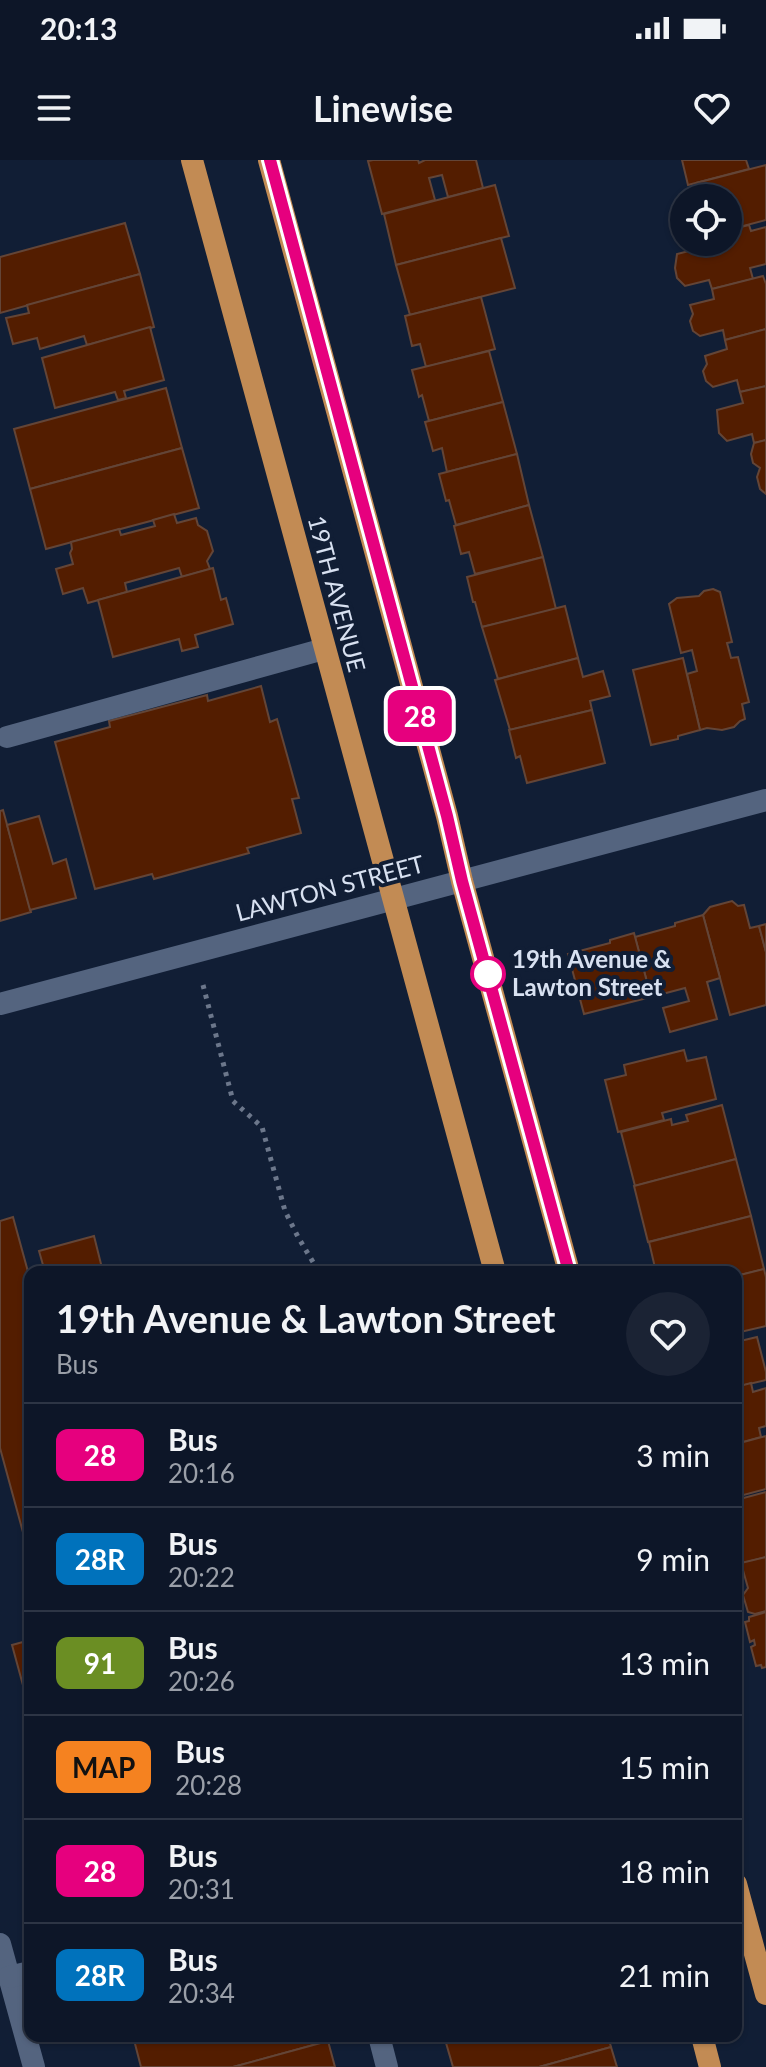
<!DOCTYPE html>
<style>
body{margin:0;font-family:Lato,sans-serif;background:#1b2334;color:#f1f3f6;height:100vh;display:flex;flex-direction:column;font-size:30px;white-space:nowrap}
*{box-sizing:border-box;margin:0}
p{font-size:26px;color:#9a9fa8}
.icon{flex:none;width:44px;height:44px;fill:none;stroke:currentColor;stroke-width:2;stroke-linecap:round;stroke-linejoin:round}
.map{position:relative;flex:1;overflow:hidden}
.sheet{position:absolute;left:24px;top:1106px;width:718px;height:776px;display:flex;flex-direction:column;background:#0d1628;border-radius:16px;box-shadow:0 2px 6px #0004,0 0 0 2px #2d3545}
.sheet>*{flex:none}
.badge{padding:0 16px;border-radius:12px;font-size:28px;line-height:52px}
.fabs{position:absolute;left:670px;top:24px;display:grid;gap:16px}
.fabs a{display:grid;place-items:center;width:72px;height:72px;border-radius:50%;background:#0d1628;box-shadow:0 2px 6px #0004,0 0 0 2px #2d3545;font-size:40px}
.map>.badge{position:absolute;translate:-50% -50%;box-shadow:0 0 0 4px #fff}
.round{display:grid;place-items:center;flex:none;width:84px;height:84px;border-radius:42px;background:#1b2334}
.head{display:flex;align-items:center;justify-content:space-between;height:136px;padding:0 32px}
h1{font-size:38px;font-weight:700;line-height:60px}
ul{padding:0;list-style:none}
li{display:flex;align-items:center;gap:24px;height:104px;padding:0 32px;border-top:2px solid #2d3545}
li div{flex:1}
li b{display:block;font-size:30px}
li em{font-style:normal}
li .badge{min-width:88px;font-weight:700;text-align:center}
.status{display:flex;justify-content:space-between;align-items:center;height:56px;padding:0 40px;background:#0d1628;direction:ltr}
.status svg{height:22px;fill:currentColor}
header{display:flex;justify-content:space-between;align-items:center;height:104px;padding:0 32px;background:#0d1628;font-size:36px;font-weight:700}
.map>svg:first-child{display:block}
.building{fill:#531d00;stroke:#634537;stroke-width:2}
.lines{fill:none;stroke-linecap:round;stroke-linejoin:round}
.path{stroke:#6c778b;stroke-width:5;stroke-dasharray:4 6;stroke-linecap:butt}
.service{stroke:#54647f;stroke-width:22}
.minor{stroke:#54647f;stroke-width:22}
.trunk{stroke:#c28b54;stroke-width:22}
.line-casing{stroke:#fff;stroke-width:18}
.line{stroke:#e6007e;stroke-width:12}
.stop-dot{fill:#fff;stroke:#e6007e;stroke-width:4}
.labels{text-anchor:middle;stroke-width:8;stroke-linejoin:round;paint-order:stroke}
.street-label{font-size:24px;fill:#d8e1f1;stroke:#111e35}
.stop-label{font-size:24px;font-weight:bold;fill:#d8e1f1;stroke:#111e35;text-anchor:start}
</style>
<div class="status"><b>20:13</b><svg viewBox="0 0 49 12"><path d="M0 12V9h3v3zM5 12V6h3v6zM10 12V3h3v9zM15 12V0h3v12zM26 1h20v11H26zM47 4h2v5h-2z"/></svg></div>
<header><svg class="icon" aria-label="menu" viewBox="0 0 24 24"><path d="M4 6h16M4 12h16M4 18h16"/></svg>Linewise<svg class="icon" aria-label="heart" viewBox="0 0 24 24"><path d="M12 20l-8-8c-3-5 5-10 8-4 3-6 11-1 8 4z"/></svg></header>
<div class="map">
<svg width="766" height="1907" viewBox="0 0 766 1907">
<rect width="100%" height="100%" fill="#111e35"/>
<g class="building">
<polygon points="373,0 418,0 419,3 425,0 476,0 483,28 448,37 442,15 429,18 435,40 382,54 368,1"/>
<polygon points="682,0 746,0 749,9 688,25"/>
<polygon points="766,5 766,60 728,70 728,38 700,38 696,23"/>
<polygon points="495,25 509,76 396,105 384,54"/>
<polygon points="125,63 140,114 0,153 0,97"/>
<polygon points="749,65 751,71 766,67 766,104 750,108 753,119 712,129 709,120 685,126 677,118 675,108 677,94 701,88 700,82 728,82 728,70"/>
<polygon points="501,78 515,128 410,155 396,105"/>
<polygon points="140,114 154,167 87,185 84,176 40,189 37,178 13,184 6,158 29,153 27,145"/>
<polygon points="763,116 766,124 766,169 725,180 723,170 700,176 693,171 690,161 693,154 690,145 714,139 712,129"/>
<polygon points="481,137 495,189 426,207 420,184 412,186 405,156"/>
<polygon points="150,167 164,220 124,231 126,238 118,240 115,232 55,248 42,198"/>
<polygon points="766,169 766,226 740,232 737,220 713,227 706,221 703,211 707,204 705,196 727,189 725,180"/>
<polygon points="489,191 503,242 429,261 422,235 419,237 412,210"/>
<polygon points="766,226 766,280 754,283 752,274 727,281 719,273 717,250 743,243 740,232"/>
<polygon points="166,228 182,288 30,329 14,269"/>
<polygon points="503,242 517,294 447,312 442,288 433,291 425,262"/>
<polygon points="766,280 766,334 760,329 757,317 760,308 753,303 751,294 754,283"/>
<polygon points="182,288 199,348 46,389 30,329"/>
<polygon points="517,294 529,345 456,365 449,340 446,341 439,314"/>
<polygon points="529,345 543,397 475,414 469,392 461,394 454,366"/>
<polygon points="174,354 177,363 196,358 198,365 207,371 213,391 207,401 210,409 182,417 179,408 125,423 127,432 88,443 83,428 63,434 56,409 73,404 70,393 72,389 71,382 119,369 121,375 155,366 153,360"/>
<polygon points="543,397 556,449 482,467 475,442 473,442 467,417"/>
<polygon points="213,408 221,440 226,438 233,464 195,475 198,487 182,491 179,479 113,497 98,440"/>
<polygon points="713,429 720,432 732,482 727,483 731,498 738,497 749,542 742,544 745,559 740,561 734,567 722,570 707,568 700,570 687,514 697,511 692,490 681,493 669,444 677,438 699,436 704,431"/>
<polygon points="565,446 578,498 498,519 482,467"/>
<polygon points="578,498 583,517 603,511 610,536 590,541 592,550 510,570 495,520"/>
<polygon points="683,498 700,570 678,576 678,579 651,585 633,510"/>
<polygon points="261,526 270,562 277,559 299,638 292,639 301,673 247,688 249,693 154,719 152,714 95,729 55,582 110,567 109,561 207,535 208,541"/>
<polygon points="592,550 605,603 527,623 520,596 516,598 509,570"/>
<polygon points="3,650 31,752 0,761 0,651"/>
<polygon points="39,656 53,704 66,699 76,738 30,750 7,665"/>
<polygon points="732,741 738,746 744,745 750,768 759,766 766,792 766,845 730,855 703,755 710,747"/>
<polygon points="703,755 720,818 707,822 717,859 670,872 663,848 689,841 685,828 651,837 635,777 675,766 675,763"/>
<polygon points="766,764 766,792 759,766"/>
<polygon points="634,773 651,837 584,854 568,794 610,783 610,780"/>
<polygon points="684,890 687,901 706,897 716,939 662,953 664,960 618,972 605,920 626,915 624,905"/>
<polygon points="722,945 736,999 635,1026 621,972 671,959 672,965 688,961 686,955"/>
<polygon points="736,999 751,1056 648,1082 634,1026"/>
<polygon points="751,1056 764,1109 736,1116 736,1112 656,1112 649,1082"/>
<polygon points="13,1057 30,1119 30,1398 0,1288 0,1061"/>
<polygon points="94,1076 103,1112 45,1112 39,1091"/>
<polygon points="289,1106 290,1112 266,1112"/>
<polygon points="764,1109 766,1117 766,1166 736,1173 736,1116"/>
<polygon points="757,1177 766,1212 766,1220 736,1227 736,1182"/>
<polygon points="751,1223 753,1232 766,1228 766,1266 759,1268 761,1277 736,1284 736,1227"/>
<polygon points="766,1276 766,1329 736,1337 736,1284"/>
<polygon points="766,1332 766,1397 736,1405 736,1340"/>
<polygon points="766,1397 766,1451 755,1454 748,1452 743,1435 748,1428 741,1403"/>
<polygon points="766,1452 766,1507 762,1508 761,1505 756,1506 751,1487 755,1485 754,1480 750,1482 745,1462 749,1461 749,1457"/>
<polygon points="30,1480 30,1551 12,1485"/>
<polygon points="149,1876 327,1876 328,1881 233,1907 141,1907 134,1880"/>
<polygon points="444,1876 608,1876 611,1887 539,1907 453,1907"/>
<polygon points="328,1881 335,1907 233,1907"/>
<polygon points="611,1887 617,1907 539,1907"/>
</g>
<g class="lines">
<polyline class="path" points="203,825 233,941 262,967 285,1051 298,1077 319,1112"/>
<polyline class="service" points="7,577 324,489"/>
<g class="minor">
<polyline points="0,844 766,640"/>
<polyline points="0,1784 34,1907"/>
<polyline points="9,1817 30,1812"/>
<polyline points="379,1876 387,1907"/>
</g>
<g class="trunk">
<polyline points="192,0 495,1112"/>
<polyline points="269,0 447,656 462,721 569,1112"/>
<polyline points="736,1724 766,1834"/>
<polyline points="702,1876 710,1907"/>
</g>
</g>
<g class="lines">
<g class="line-casing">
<polyline id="line" points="270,0 447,656 462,721 569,1112"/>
</g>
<use href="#line" class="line"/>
</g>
<circle class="stop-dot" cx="488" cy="814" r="16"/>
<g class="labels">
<g class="street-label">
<text transform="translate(336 434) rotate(75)" y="8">19TH AVENUE</text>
<text transform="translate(330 729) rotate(-15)" y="8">LAWTON STREET</text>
</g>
<g class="stop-label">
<text x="512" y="808">19th Avenue &amp;<tspan x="512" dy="28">Lawton Street</tspan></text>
</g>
</g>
</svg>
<div class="fabs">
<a><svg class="icon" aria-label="locate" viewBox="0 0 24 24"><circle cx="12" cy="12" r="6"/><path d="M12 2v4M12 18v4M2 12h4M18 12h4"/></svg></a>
</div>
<b class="badge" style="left:420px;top:556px;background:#e6007e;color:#fff">28</b>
<section class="sheet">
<div class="head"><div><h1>19th Avenue &amp; Lawton Street</h1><p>Bus</p></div><a class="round"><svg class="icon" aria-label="heart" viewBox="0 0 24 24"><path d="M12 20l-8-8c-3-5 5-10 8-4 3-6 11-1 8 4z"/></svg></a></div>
<ul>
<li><span class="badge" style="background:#e6007e;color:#fff">28</span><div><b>Bus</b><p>20:16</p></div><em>3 min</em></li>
<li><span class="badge" style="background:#0072bc;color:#fff">28R</span><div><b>Bus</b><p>20:22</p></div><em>9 min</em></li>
<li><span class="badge" style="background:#6b8e23;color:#fff">91</span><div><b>Bus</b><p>20:26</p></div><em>13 min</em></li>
<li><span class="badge" style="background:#f58220;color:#111">MAP</span><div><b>Bus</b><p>20:28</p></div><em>15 min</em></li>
<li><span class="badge" style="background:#e6007e;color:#fff">28</span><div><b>Bus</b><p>20:31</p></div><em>18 min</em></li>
<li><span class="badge" style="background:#0072bc;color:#fff">28R</span><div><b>Bus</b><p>20:34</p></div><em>21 min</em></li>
</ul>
</section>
</div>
